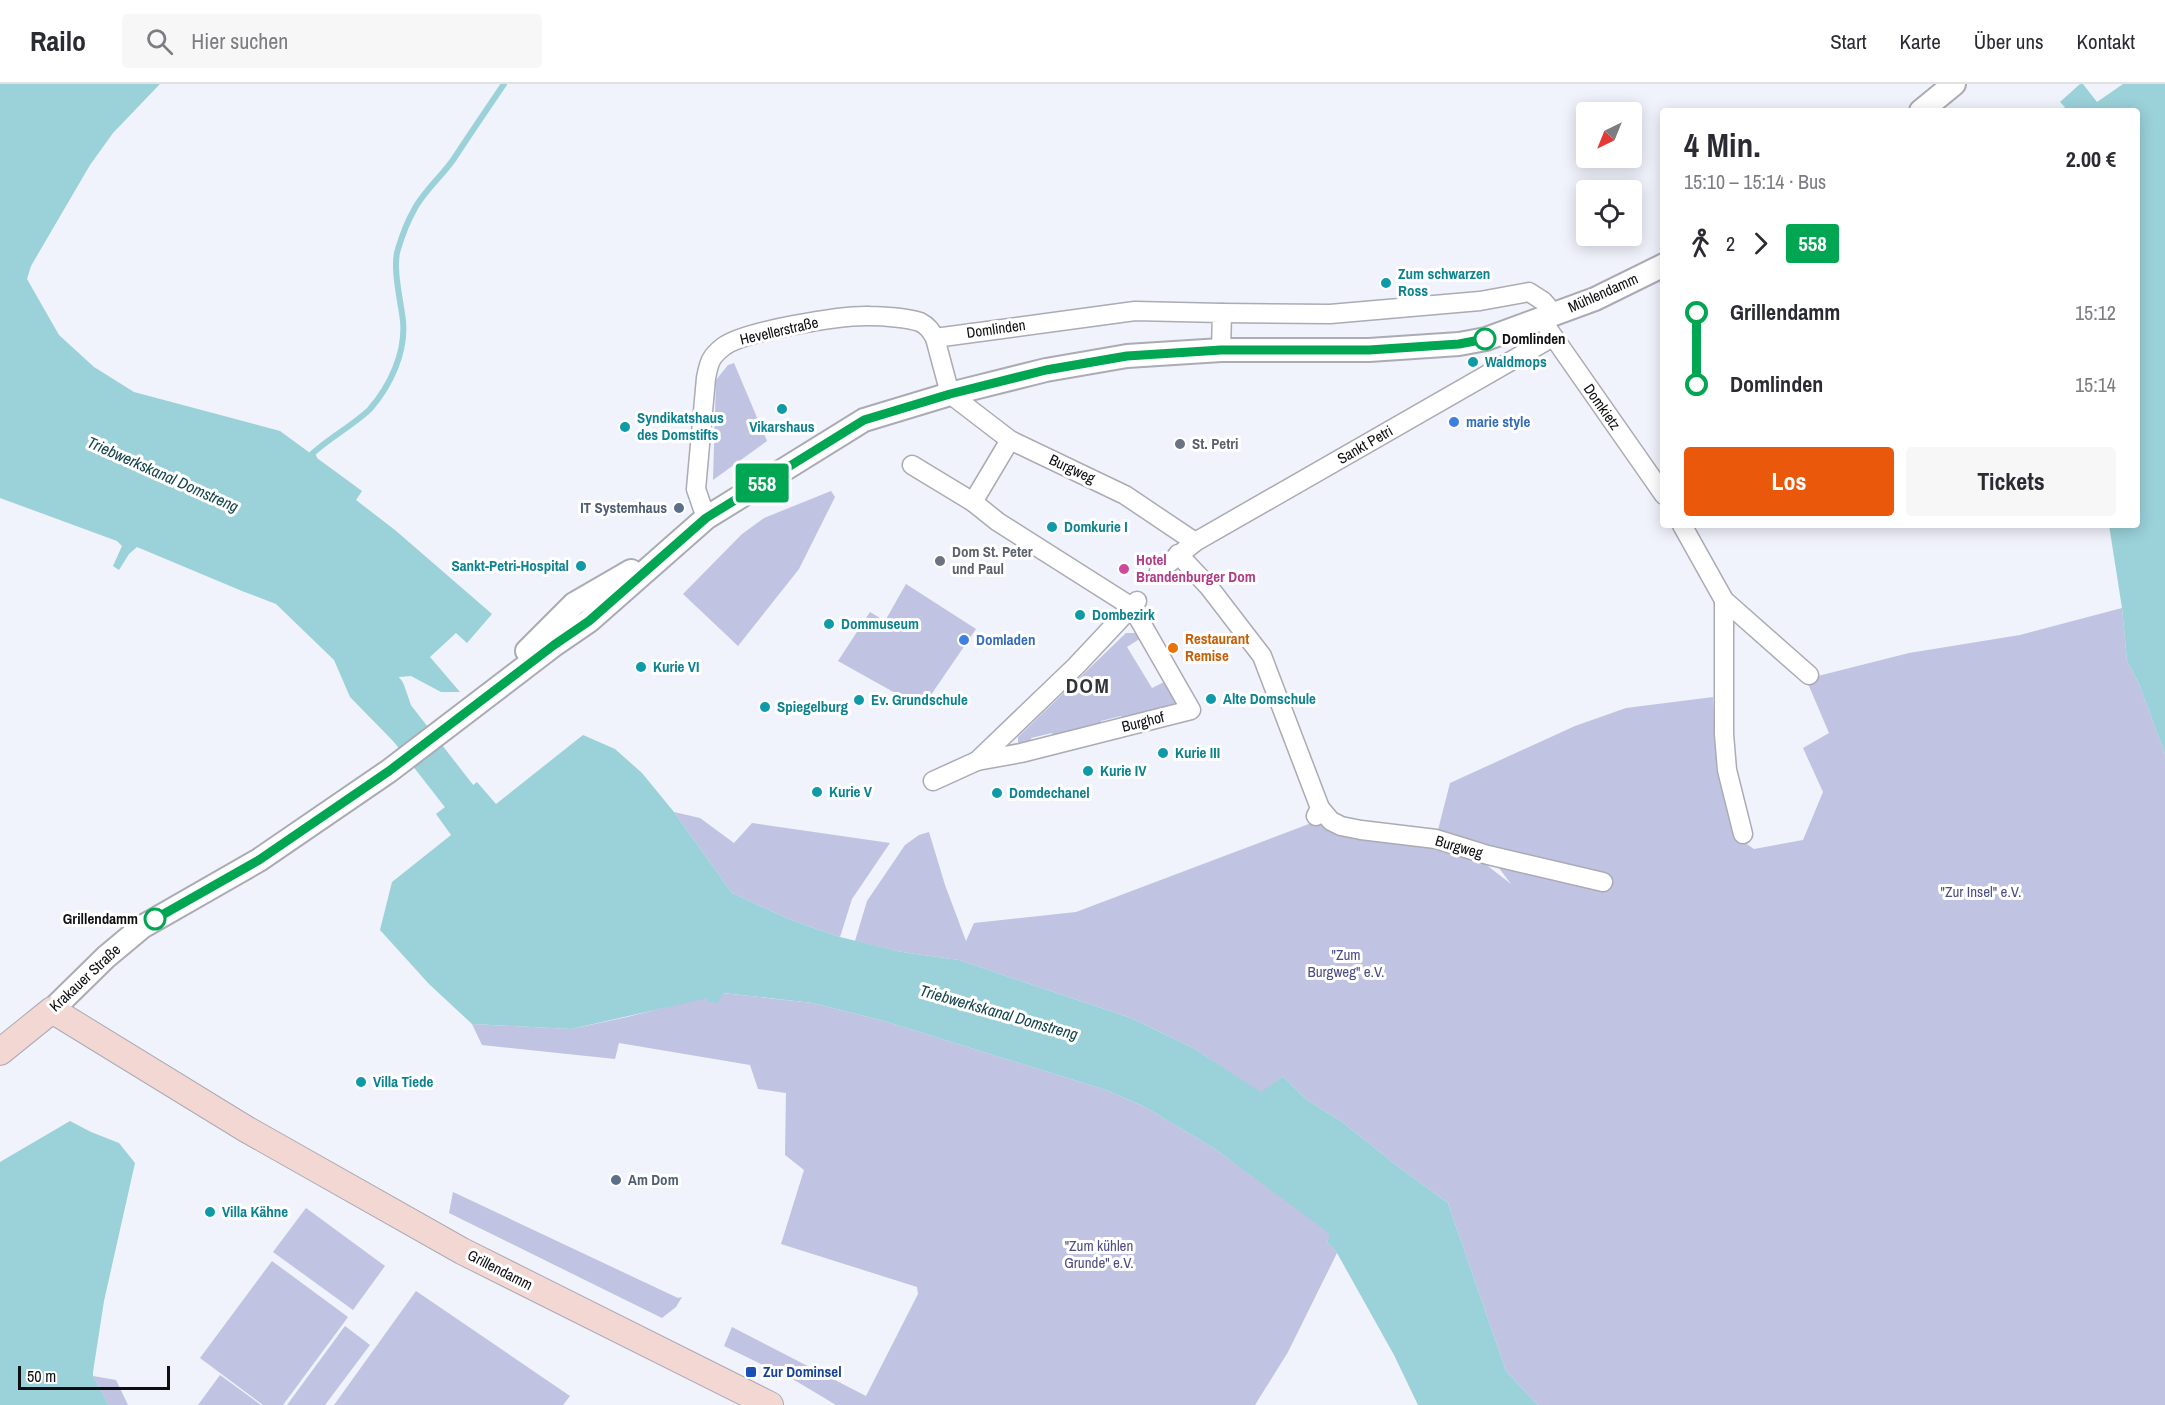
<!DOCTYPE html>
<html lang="de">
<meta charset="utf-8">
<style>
body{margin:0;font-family:"Archivo Narrow",sans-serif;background:#f7f7f7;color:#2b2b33;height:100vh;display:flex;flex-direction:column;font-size:22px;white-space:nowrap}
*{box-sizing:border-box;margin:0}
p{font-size:20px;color:#7c7c81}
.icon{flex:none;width:33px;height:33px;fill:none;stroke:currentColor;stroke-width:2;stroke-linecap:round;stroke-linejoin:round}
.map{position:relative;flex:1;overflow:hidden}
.sheet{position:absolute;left:1660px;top:24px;width:480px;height:420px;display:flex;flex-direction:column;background:#fff;border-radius:6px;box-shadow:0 3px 15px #0003}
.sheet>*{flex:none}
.badge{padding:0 12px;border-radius:4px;font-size:21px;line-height:39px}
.needle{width:39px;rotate:223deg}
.fabs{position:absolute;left:1576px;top:18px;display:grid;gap:12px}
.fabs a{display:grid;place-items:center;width:66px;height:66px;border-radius:6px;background:#fff;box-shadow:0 3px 15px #0003;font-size:30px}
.scale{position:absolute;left:18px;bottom:15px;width:152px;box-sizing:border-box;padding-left:6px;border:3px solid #0f0f12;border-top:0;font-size:16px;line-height:21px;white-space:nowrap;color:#0f0f12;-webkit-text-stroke:4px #fff;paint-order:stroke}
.map>.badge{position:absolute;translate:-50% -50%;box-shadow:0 0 0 3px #fff}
.legs{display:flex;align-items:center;gap:9px;height:66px;padding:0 24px;font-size:20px}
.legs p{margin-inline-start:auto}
.headline{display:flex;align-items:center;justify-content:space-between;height:102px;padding:0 24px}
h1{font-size:33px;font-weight:700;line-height:45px}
.primary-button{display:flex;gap:12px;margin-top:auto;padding:12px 24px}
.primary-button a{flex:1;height:69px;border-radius:6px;background:#ea580c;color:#fff;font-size:24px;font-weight:700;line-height:69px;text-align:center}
.primary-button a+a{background:#f7f7f7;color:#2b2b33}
ul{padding:0 24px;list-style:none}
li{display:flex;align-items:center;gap:21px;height:72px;font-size:22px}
li i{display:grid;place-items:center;width:9px;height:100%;margin:0 8px;background:currentColor}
li i::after{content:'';width:15px;height:15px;margin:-8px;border:4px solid;border-radius:50%;background:#fff}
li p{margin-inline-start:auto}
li:first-child i{background:linear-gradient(#0000 50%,currentColor 0)}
li:last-child i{background:linear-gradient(currentColor 50%,#0000 0)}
header{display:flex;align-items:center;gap:36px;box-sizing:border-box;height:84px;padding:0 30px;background:#fff;border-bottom:2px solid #e1e1e2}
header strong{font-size:28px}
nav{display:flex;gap:33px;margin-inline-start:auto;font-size:21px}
.search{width:420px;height:54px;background:#f7f7f7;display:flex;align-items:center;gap:15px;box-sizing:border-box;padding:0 21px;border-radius:6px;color:#7c7c81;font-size:22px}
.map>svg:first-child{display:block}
.green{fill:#c0c3e2}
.water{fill:#9bd1d9}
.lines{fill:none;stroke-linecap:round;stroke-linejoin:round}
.stream{stroke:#9bd1d9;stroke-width:6}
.river{stroke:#9bd1d9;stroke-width:36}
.minor-casing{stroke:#aaabb4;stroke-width:21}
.tertiary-casing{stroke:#aaabb4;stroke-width:26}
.secondary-casing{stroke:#aaabb4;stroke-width:28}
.minor{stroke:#fff;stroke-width:18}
.tertiary{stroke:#fff;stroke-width:22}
.secondary{stroke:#f2d7d2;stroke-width:26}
.line-1-casing{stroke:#fff;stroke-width:14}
.line-1{stroke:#00a651;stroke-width:9}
.culture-dot{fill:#0f9aa8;stroke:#fff;stroke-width:2}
.stop-1-dot{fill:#fff;stroke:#00a651;stroke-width:3}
.shop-dot{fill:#3f7fe0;stroke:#fff;stroke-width:2}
.worship-dot{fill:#6b7280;stroke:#fff;stroke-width:2}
.service-dot{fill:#5c6f8a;stroke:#fff;stroke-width:2}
.hotel-dot{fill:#d1479c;stroke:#fff;stroke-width:2}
.food-dot{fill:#e8710a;stroke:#fff;stroke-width:2}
.transit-dot{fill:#1a4fb4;stroke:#fff;stroke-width:2}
.labels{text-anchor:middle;stroke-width:6;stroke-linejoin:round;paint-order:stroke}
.culture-label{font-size:15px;font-weight:bold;fill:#0d838f;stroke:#fff;text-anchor:start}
.street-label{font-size:15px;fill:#0f0f12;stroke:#fff}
.stop-label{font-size:15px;font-weight:bold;fill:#0f0f12;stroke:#fff;text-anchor:start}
.shop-label{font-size:15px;font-weight:bold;fill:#366cbe;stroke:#fff;text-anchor:start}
.worship-label{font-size:15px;font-weight:bold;fill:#5b616d;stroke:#fff;text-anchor:start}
.service-label{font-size:15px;font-weight:bold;fill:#4e5e75;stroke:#fff;text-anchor:end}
.hotel-label{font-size:15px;font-weight:bold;fill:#b23c85;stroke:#fff;text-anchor:start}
.food-label{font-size:15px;font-weight:bold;fill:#c56008;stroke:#fff;text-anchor:start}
.park-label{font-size:15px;fill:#4d4f84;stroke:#fff}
.transit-label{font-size:15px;font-weight:bold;fill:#164399;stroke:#fff;text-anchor:start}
.water-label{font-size:16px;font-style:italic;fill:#14454c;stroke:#fff}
.district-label{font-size:21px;font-weight:bold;letter-spacing:1.5px;fill:#33343b;stroke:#fff}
</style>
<header>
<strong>Railo</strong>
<div class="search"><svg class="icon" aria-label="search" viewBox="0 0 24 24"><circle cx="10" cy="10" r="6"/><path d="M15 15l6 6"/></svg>Hier suchen</div>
<nav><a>Start</a><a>Karte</a><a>Über uns</a><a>Kontakt</a></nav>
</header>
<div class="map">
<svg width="2165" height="1321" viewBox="0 0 2165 1321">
<rect width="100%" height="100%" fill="#f0f2fc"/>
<g class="green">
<polygon points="734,279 767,357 713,396 716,296 728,281"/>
<polygon points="831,407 835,413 799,485 738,562 683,510 742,450 764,434"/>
<polygon points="906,500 976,545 922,624 838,577 870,528 885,537"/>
<polygon points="2122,524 2127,577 2139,600 2165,670 2165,1321 1538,1321 1506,1287 1448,1119 1400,1084 1341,1037 1307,1016 1283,992 1261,1009 1193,964 1131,934 959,876 902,868 855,857 867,817 905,761 919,751 929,748 945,801 966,857 974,839 1076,828 1314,738 1339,748 1444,764 1475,772 1511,800 1481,760 1437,750 1450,699 1575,642 1626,624 1713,613 1717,688 1734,751 1754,765 1803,756 1823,708 1803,664 1829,649 1806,595 1909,569 2020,551"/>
<polygon points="1126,549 1137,549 1141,554 1127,563 1152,604 1166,597 1179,620 1176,625 1123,638 1121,632 1101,637 1102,644 1054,655 1052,649 1031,654 1032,661 1023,663 1018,659 1018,653"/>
<polygon points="674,728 700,734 734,759 752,739 890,759 852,815 840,853 791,836 732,809"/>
<polygon points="722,909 813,919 884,937 1106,1006 1145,1023 1215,1065 1331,1150 1327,1158 1337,1169 1288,1268 1255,1321 836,1321 796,1297 724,1262 732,1243 866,1312 918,1210 917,1203 781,1160 804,1086 785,1071 786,1009 758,1005 750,981 619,959 615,975 482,961 472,940 571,945 627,933"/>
<polygon points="453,1108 678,1214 682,1213 676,1223 662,1234 449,1129"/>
<polygon points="306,1124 385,1182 353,1226 273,1168"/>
<polygon points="272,1177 348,1233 283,1321 263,1321 200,1274"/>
<polygon points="416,1207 570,1312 563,1321 334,1321"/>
<polygon points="345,1242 370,1261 325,1321 287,1321"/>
<polygon points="220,1291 261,1321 198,1321"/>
<polygon points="93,1292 116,1296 128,1321 109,1321"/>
</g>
<g class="water">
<polygon points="0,0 160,0 113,49 90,81 31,182 27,195 59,251 94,283 134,308 280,347 362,407 356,416 395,446 492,530 467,559 456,549 430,573 460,608 441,608 411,592 399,593 396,605 419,641 395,659 350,613 334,576 276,520 242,507 137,463 129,470 119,486 113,482 122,462 117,457 0,414"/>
<polygon points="2080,0 2083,0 2097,18 2123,0 2165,0 2165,670 2139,600 2127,577 2122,524 2109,441 2138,441 2138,27 2060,27 2065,23 2060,18"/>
<polygon points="583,651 615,665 642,689 674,728 732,809 791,836 840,853 902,868 959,876 1131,934 1193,964 1261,1008 1283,992 1307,1016 1341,1037 1400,1084 1448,1119 1506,1287 1538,1321 1418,1321 1394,1271 1337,1169 1327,1158 1330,1150 1215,1065 1145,1023 1106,1006 884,937 813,919 723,909 718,919 708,918 708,914 571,945 472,940 429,900 380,846 392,798 451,751 436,730 477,698 496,720"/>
<polygon points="70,1037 91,1048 119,1059 135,1079 104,1217 93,1288 93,1292 109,1321 0,1321 0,1078"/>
</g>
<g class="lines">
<path class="stream" d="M 315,376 L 312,370 C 329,354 355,340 370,325 C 390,302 406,269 403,237 C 401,218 392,183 398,165 C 402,152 407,138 414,126 C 423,108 441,93 453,76 C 470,50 487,25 504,0"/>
<polyline class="river" points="387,607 395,630 459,712 488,752"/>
<g class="minor-casing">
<g id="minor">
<polyline points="1222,229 1330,230 1480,217 1529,208 1543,217 1554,230"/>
<polyline points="1548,245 1664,411"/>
<polyline points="912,381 973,418 998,438 1132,523 1191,626 1021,669 977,677"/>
<polyline points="973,418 1010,356"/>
<path d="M 706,434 L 696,405 L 706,294 C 709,279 710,273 723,263 C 743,247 842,231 870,232 C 883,232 908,234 920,238 C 928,242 931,247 935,254"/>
<polyline points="1682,441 1724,516 1809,591"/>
<polyline points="1195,458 1125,411 1010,356 950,310 935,254 1135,227 1222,229 1221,266"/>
<polyline points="1178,470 1209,503 1262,572 1320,724 1316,732"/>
<polyline points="1159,487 1195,458 1553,253"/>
<polyline points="1724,516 1724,650 1727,686 1743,750"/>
<polyline points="933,697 977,677 1076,582 1137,517"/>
<polyline points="1320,724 1331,737 1341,742 1361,746 1436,755 1488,771 1603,798"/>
</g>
</g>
<g class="tertiary-casing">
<g id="tertiary">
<polyline points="1921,27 1954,0"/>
<polyline points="527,567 574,520 631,487"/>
<polyline points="52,926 106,873 142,843 259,776 389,687 554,561 589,537 706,434 864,336 950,310 1046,286 1127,272 1221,266 1369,266 1459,260 1486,255 1595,215 1664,181"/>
</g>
</g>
<g class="secondary-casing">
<polyline id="secondary" points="0,968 52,926 246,1045 462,1167 770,1321"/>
</g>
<use href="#minor" class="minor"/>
<use href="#tertiary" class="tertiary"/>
<use href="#secondary" class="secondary"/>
</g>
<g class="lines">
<g class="line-1-casing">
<polyline id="line-1" points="155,835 259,776 389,687 554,561 589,537 706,434 864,336 950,310 1046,286 1127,272 1221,266 1369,266 1459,260 1485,255"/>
</g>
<use href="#line-1" class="line-1"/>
</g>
<g class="culture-dot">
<circle cx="1386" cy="199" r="6"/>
<circle cx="1473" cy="278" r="6"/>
<circle cx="782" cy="325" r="6"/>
<circle cx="625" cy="343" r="6"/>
<circle cx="1052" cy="443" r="6"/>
<circle cx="581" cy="482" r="6"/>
<circle cx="1080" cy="531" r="6"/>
<circle cx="829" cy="540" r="6"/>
<circle cx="641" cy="583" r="6"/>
<circle cx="1211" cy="615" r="6"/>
<circle cx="859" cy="616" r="6"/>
<circle cx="765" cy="623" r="6"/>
<circle cx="1163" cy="669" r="6"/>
<circle cx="1088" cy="687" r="6"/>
<circle cx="817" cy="708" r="6"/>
<circle cx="997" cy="709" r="6"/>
<circle cx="361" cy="998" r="6"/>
<circle cx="210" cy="1128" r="6"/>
</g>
<g class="stop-1-dot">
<circle cx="1485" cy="255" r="10"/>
<circle cx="155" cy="835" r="10"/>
</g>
<g class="shop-dot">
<circle cx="1454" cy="338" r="6"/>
<circle cx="964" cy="556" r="6"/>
</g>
<g class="worship-dot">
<circle cx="1180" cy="360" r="6"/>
<circle cx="940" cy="477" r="6"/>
</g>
<g class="service-dot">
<circle cx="679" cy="424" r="6"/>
<circle cx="616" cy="1096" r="6"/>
</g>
<circle class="hotel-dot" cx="1124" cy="485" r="6"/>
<circle class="food-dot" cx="1173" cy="564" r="6"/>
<rect class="transit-dot" x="745" y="1282" width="12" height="12" rx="3"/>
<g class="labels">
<g class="culture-label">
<text x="1398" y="195">Zum schwarzen<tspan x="1398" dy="17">Ross</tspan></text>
<text x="1485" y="283">Waldmops</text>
<text x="637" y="339">Syndikatshaus<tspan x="637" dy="17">des Domstifts</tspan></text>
<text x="782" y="348" text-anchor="middle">Vikarshaus</text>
<text x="1064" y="448">Domkurie I</text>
<text x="569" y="487" text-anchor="end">Sankt-Petri-Hospital</text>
<text x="1092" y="536">Dombezirk</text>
<text x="841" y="545">Dommuseum</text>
<text x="653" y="588">Kurie VI</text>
<text x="1223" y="620">Alte Domschule</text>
<text x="871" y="621">Ev. Grundschule</text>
<text x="777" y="628">Spiegelburg</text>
<text x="1175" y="674">Kurie III</text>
<text x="1100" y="692">Kurie IV</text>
<text x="829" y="713">Kurie V</text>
<text x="1009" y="714">Domdechanel</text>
<text x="373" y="1003">Villa Tiede</text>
<text x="222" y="1133">Villa Kähne</text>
</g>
<g class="street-label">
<text transform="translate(1603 209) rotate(-24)" y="5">Mühlendamm</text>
<text transform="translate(996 245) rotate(-8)" y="5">Domlinden</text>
<text transform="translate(779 247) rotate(-13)" y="5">Hevellerstraße</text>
<text transform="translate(1602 323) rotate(55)" y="5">Domkietz</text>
<text transform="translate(1365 361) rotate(-30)" y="5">Sankt Petri</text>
<text transform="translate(1072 385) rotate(25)" y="5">Burgweg</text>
<text transform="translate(1143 638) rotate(-14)" y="5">Burghof</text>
<text transform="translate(1459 763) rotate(16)" y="5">Burgweg</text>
<text transform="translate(85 894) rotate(-43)" y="5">Krakauer Straße</text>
<text transform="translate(500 1186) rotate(27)" y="5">Grillendamm</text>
</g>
<g class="stop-label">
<text x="1502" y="260">Domlinden</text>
<text x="138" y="840" text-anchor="end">Grillendamm</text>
</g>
<g class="shop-label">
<text x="1466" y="343">marie style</text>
<text x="976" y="561">Domladen</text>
</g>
<g class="worship-label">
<text x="1192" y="365">St. Petri</text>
<text x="952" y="473">Dom St. Peter<tspan x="952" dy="17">und Paul</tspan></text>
</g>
<g class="service-label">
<text x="667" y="429">IT Systemhaus</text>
<text x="628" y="1101" text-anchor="start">Am Dom</text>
</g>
<g class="hotel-label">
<text x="1136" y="481">Hotel<tspan x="1136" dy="17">Brandenburger Dom</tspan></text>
</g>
<g class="food-label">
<text x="1185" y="560">Restaurant<tspan x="1185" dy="17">Remise</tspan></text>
</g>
<g class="park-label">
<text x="1981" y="813">"Zur Insel" e.V.</text>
<text x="1346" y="876">"Zum<tspan x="1346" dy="17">Burgweg" e.V.</tspan></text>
<text x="1099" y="1167">"Zum kühlen<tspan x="1099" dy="17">Grunde" e.V.</tspan></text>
</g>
<g class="transit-label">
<text x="763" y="1293">Zur Dominsel</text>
</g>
<g class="water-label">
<text transform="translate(163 390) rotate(24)" y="6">Triebwerkskanal Domstreng</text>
<text transform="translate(999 928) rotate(16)" y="6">Triebwerkskanal Domstreng</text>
</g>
<g class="district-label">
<text x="1088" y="609">DOM</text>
</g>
</g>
</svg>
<div class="fabs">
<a><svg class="needle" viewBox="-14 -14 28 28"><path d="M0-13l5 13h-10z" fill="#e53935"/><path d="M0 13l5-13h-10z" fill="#7c7c81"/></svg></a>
<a><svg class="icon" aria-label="locate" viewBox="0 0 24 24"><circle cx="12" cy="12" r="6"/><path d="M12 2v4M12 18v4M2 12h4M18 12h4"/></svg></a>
</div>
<div class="scale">50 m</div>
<b class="badge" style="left:762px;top:399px;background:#00a651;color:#fff">558</b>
<section class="sheet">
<div class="headline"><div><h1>4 Min.</h1><p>15:10 – 15:14 · Bus</p></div><b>2.00 €</b></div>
<div class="legs"><svg class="icon" aria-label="walk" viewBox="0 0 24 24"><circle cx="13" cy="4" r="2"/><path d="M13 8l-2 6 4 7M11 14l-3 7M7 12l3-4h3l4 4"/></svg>2<svg class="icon" aria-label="forward" viewBox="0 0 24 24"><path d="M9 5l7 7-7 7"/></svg><b class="badge" style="background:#00a651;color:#fff">558</b></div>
<ul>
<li><i style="color:#00a651"></i><b>Grillendamm</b><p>15:12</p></li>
<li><i style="color:#00a651"></i><b>Domlinden</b><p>15:14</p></li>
</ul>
<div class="primary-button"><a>Los</a><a>Tickets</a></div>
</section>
</div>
